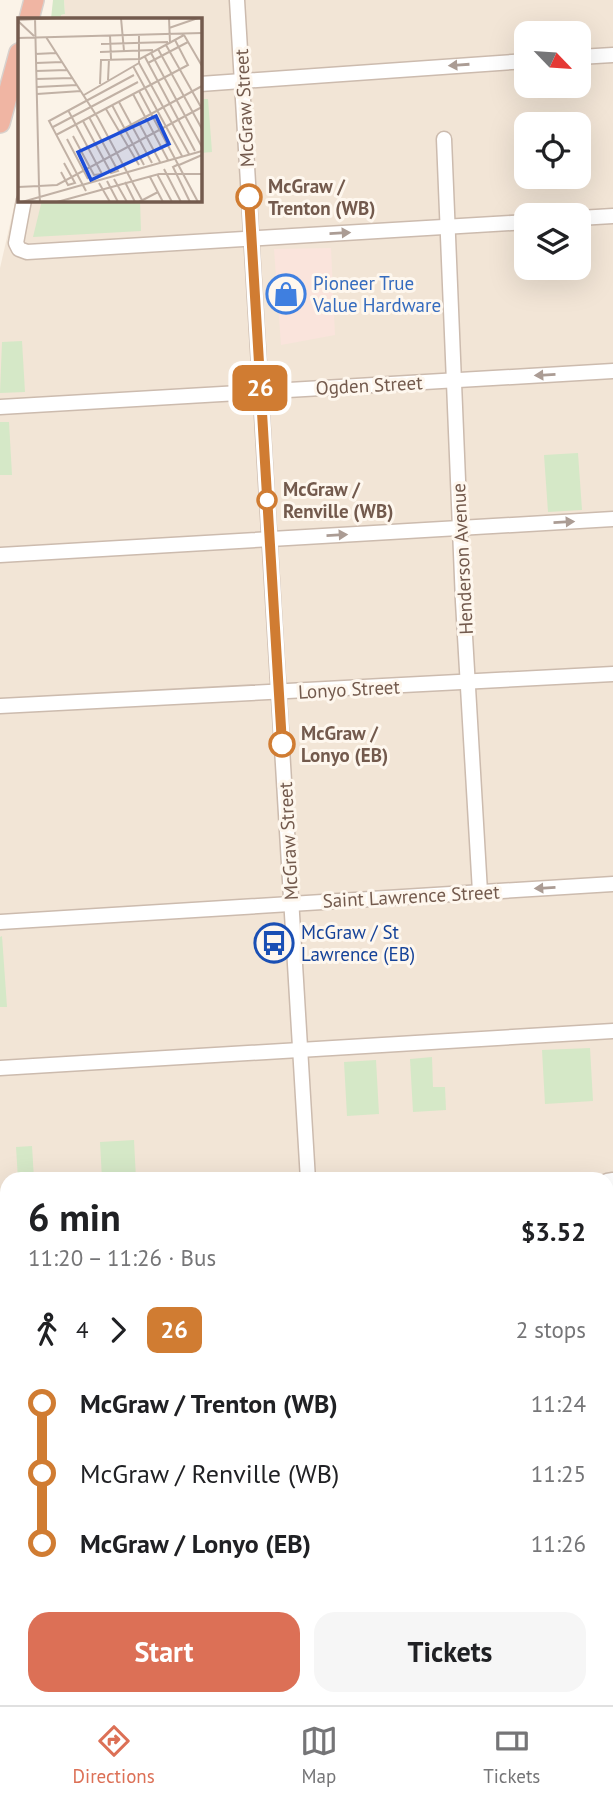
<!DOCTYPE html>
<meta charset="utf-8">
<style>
body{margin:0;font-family:"PT Sans",sans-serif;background:#f6f6f6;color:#202124;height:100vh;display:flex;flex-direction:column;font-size:26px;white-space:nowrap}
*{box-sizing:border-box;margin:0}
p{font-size:23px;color:#757577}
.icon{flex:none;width:38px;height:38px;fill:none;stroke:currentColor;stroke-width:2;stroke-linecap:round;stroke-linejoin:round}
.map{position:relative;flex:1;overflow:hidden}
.details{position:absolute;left:0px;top:1172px;width:614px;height:534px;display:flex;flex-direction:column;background:#fff;border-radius:21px 21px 0 0;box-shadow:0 7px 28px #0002}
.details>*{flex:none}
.badge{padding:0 14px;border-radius:10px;font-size:24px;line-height:46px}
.needle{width:46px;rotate:115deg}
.tools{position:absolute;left:514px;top:21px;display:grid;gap:14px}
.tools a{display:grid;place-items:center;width:77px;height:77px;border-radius:14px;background:#fff;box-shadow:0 7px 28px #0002;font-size:35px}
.map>.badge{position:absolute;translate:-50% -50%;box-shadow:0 0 0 4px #fff}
.legs{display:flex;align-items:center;gap:10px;height:77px;padding:0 28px;font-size:23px}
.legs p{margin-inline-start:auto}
.headline{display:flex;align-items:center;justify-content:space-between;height:119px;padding:0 28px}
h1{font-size:38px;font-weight:700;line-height:52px}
.button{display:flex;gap:14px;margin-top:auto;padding:14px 28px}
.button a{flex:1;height:80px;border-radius:21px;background:#dc7056;color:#fff;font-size:28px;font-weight:700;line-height:80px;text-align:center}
.button a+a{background:#f6f6f6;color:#202124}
ul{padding:0 28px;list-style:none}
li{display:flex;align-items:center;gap:24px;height:70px;font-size:26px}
li i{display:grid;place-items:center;width:10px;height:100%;margin:0 9px;background:currentColor}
li i::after{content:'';width:18px;height:18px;margin:-9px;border:5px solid;border-radius:50%;background:#fff}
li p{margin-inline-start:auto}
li:first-child i{background:linear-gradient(#0000 50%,currentColor 0)}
li:last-child i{background:linear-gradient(currentColor 50%,#0000 0)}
.menu{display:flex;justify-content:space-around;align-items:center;height:98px;border-top:2px solid #e0e0e0;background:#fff;font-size:19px;color:#757577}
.menu a{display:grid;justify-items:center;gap:4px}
.menu .current{color:#dc7056}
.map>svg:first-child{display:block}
.residential{fill:#f2e5d6;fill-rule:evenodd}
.commercial{fill:#fae4dc}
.green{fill:#d5e8c7}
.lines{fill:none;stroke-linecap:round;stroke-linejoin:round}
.minor-casing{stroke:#ccbbae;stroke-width:17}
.highway-casing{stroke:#d8d1cd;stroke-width:22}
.minor{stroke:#fff;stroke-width:14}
.highway{stroke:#f0b5a3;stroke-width:19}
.oneway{fill:#ab9c94}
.line-1-casing{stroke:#fff;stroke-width:16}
.line-1{stroke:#d07c32;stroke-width:10}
.stop-1-dot{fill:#fff;stroke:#d07c32;stroke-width:3.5}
.labels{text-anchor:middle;stroke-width:6;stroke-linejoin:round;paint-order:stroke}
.street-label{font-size:19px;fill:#735a4d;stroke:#fef7ee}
.stop-label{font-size:19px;font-weight:bold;fill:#735a4d;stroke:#fef7ee;text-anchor:start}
.shop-label{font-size:19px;fill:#366cbe;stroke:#fef7ee;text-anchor:start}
.transit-label{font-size:19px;fill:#164399;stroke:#fef7ee;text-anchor:start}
.inset-road{fill:none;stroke:#c1b1a5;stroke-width:2}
.view{fill:#1d4ed8;fill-opacity:0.15;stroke:#1d4ed8;stroke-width:3.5}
.inset-edge{fill:none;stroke:#735a4d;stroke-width:3.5}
</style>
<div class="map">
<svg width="613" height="1705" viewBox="0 0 613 1705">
<rect width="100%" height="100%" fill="#fbf3e8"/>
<path class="residential" d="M 64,0 L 613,0 L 613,1705 L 0,1705 L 0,268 L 19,185 L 19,200 L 200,200 L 200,19 L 61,19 L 61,15 L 65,14 ZM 527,33 L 579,33 L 579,86 L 527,86 ZM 527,124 L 579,124 L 579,177 L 527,177 ZM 527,215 L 579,215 L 579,268 L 527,268 ZM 7,1180 L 607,1180 L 607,1699 L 7,1699 Z"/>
<polygon class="commercial" points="331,248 335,335 281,345 274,249"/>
<g class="green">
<polygon points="53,0 64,0 65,14 61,15 61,19 51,19"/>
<polygon points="200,99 208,99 212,152 200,153"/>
<polygon points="42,200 140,200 141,231 33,237"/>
<polygon points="22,341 25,392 0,393 2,342"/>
<polygon points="0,422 9,422 12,475 0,475"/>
<polygon points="578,453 582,510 548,512 544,455"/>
<polygon points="2,936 7,1007 0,1007 0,937"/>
<polygon points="590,1048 593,1101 545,1104 542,1050"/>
<polygon points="432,1057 433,1087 445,1087 446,1110 413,1112 410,1059"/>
<polygon points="376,1060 379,1114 347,1116 344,1062"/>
<polygon points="134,1140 136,1179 102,1179 100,1142"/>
<polygon points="32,1146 34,1179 18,1179 16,1147"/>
</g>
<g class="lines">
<g class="minor-casing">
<g id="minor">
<polyline points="237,0 308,1180"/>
<polyline points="579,57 613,55"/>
<polyline points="200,84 527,61"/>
<polyline points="444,139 463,602 480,892"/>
<polyline points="24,200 16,243 19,249 27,252 527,222"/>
<polyline points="579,218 613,216"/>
<polyline points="0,407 613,371"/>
<polyline points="0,555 613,519"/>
<polyline points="0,706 613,674"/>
<polyline points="0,922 613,884"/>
<polyline points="0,1068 613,1031"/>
<polyline points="607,1181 613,1180"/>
<polyline points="0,1215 7,1215"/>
<polyline points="607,1334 613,1334"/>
<polyline points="0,1371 7,1370"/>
<polyline points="607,1502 613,1502"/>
<polyline points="0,1539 7,1538"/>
<polyline points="607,1646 613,1645"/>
<polyline points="0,1682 7,1682"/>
<polyline points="339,1699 340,1705"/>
</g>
</g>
<g class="highway-casing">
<g id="highway">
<polyline points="29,19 34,0"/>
<polyline points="0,123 19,53"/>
</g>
</g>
<use href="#minor" class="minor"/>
<use href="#highway" class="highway"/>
</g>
<defs><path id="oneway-solid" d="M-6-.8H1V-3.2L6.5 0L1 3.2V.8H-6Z" transform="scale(1.75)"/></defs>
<g class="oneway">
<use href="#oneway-solid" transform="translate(459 65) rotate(176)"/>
<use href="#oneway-solid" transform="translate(340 233) rotate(-3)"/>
<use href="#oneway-solid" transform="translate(545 375) rotate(177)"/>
<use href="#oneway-solid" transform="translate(564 522) rotate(-3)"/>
<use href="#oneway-solid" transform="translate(337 535) rotate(-3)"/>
<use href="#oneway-solid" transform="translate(545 888) rotate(177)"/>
</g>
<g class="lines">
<g class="line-1-casing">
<polyline id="line-1" points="249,197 282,744"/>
</g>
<use href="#line-1" class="line-1"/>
</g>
<defs>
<g id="shop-ring" transform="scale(2.0125)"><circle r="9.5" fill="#fef7ee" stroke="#3f7fe0" stroke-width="1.5"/><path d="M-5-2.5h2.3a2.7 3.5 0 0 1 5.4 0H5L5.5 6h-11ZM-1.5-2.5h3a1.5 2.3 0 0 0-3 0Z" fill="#3f7fe0"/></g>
<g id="bus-ring" transform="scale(2.0125)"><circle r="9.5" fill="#fef7ee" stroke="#1a4fb4" stroke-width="1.5"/><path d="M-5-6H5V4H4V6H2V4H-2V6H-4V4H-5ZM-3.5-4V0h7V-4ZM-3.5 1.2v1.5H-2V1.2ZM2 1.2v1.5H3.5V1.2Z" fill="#1a4fb4"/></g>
</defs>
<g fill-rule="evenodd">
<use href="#shop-ring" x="286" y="294"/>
<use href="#bus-ring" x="274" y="943"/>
</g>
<g class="stop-1-dot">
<circle cx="249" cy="197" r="12"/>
<circle cx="267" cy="500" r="9"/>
<circle cx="282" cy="744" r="12"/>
</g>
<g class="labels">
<g class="street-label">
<text transform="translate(244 108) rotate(-93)" y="7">McGraw Street</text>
<text transform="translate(369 385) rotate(-3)" y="7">Ogden Street</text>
<text transform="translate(462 559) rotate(-93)" y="7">Henderson Avenue</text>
<text transform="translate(349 689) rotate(-3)" y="7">Lonyo Street</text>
<text transform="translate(288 841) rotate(-93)" y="7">McGraw Street</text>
<text transform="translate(411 896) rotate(-3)" y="7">Saint Lawrence Street</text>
</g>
<g class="stop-label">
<text x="268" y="193">McGraw /<tspan x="268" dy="22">Trenton (WB)</tspan></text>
<text x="283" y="496">McGraw /<tspan x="283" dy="22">Renville (WB)</tspan></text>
<text x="301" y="740">McGraw /<tspan x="301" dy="22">Lonyo (EB)</tspan></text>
</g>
<g class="shop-label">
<text x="313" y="290">Pioneer True<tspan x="313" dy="22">Value Hardware</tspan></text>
</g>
<g class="transit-label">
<text x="301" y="939">McGraw / St<tspan x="301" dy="22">Lawrence (EB)</tspan></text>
</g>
</g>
<g transform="translate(18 18)">
<rect width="184" height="184" fill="#fbf3e8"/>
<path class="inset-road" d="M 17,0 L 21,168 L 39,167 L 184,89M 103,0 L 106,33M 151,0 L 152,25M 0,2 L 39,0M 0,3 L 16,18M 151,10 L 180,0M 92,17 L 93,41M 166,17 L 184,48M 121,18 L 121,45 L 171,136M 28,19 L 80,100 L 125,184M 0,20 L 184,15M 83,26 L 150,24M 148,27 L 183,89M 140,31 L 184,111M 82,34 L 135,32M 133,35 L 184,129M 17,36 L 38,35M 127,39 L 177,133M 18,45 L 44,44M 130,45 L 170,24M 115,48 L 164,138M 18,53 L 49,52M 18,61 L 54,60M 90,62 L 91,41M 82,66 L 83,42 L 122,41 L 166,17M 19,69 L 59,67M 121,73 L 180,184M 19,76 L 63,73M 115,76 L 150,142M 66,77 L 121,45M 101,84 L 134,145M 94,87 L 126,147M 88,91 L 121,147M 50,92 L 84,156 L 76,157 L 55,118M 65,103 L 93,155 L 100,153 L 71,99M 120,103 L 142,144M 35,109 L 120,64M 100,114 L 184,68M 38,117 L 170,47 L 157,22M 49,121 L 70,161M 161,146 L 155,149 L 172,184M 161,147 L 184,137M 146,151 L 163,184M 43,154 L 50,167 L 57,165 L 46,145M 139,156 L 154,184M 132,159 L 145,184M 96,161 L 109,184M 89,163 L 100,184M 107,164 L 117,184M 81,165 L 92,184M 0,169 L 21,168 L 22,184M 68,173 L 31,103 L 116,57M 4,184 L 184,133M 39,184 L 141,156 L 184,156M 121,184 L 140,174"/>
<path class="view" d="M 138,98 L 151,126 L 73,162 L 60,134 Z"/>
<rect width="184" height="184" class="inset-edge"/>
</g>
</svg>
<div class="tools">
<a><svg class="needle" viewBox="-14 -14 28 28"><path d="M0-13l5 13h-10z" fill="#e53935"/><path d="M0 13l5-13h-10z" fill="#757577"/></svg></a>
<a><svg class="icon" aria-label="locate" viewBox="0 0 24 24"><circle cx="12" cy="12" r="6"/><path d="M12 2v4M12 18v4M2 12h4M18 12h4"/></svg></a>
<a><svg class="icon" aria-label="layers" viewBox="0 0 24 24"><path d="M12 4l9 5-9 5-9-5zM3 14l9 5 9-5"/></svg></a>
</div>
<b class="badge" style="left:260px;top:388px;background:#d07c32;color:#fff">26</b>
<section class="details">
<div class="headline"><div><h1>6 min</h1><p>11:20 – 11:26 · Bus</p></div><b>$3.52</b></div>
<div class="legs"><svg class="icon" aria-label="walk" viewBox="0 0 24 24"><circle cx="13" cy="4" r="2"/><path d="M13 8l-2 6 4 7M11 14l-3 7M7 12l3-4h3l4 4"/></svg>4<svg class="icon" aria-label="forward" viewBox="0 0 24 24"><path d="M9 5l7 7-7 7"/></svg><b class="badge" style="background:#d07c32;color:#fff">26</b><p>2 stops</p></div>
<ul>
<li><i style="color:#d07c32"></i><b>McGraw / Trenton (WB)</b><p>11:24</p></li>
<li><i style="color:#d07c32"></i><span>McGraw / Renville (WB)</span><p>11:25</p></li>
<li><i style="color:#d07c32"></i><b>McGraw / Lonyo (EB)</b><p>11:26</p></li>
</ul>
<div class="button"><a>Start</a><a>Tickets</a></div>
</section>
</div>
<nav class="menu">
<a class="current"><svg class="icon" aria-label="directions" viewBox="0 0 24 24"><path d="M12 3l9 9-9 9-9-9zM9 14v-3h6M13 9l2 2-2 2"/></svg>Directions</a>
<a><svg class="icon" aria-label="map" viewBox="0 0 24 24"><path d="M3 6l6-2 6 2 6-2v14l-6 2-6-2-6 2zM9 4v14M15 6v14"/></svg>Map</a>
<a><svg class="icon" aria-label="tickets" viewBox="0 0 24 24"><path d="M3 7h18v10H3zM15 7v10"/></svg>Tickets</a>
</nav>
